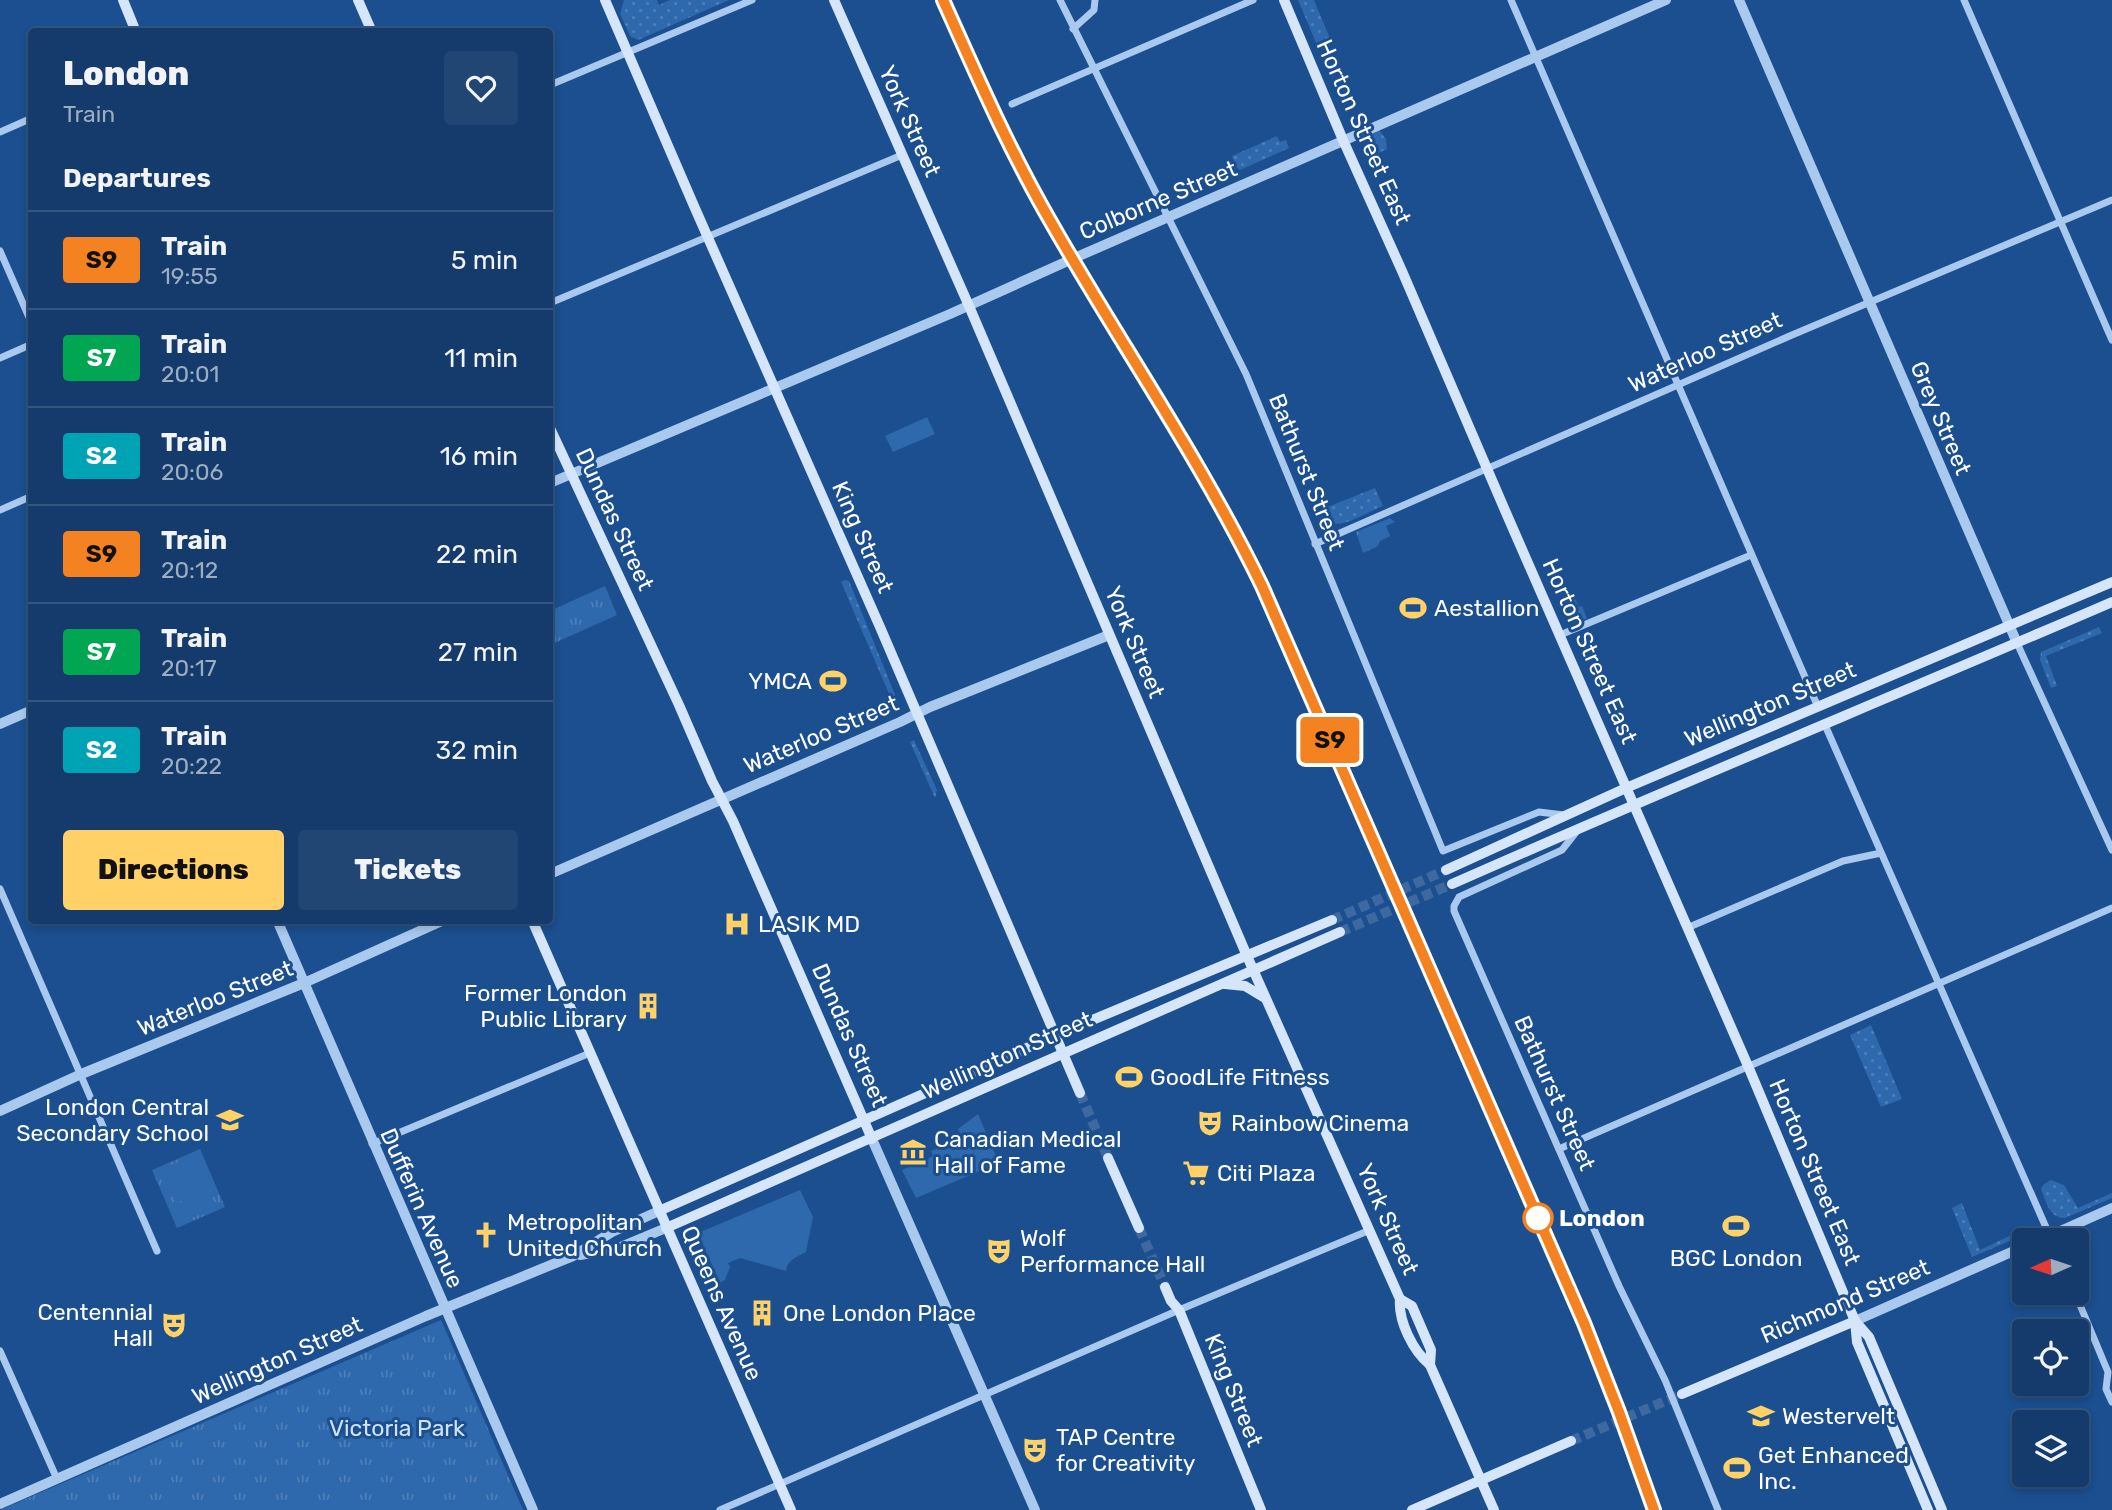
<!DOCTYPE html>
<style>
body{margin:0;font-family:Rubik,sans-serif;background:#214673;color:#f1f3f6;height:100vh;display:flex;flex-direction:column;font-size:26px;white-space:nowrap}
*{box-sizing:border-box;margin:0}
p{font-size:23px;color:#9dadc1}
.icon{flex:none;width:38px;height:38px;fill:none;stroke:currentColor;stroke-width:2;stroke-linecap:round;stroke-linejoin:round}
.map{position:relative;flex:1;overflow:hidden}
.panel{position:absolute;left:28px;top:28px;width:525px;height:896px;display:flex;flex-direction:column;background:#143b6b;border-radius:7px;box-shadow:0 4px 10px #0003,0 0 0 2px #33557e}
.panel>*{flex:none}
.badge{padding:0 14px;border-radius:5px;font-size:24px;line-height:46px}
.needle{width:46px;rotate:267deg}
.tools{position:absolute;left:2012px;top:1228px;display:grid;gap:14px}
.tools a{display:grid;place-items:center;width:77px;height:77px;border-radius:7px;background:#143b6b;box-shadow:0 4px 10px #0003,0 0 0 2px #33557e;font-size:35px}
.map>.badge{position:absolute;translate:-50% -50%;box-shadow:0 0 0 4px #fff}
h2{padding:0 35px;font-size:26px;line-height:63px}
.round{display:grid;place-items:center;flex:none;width:74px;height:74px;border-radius:7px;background:#214673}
.headline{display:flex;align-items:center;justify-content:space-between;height:119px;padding:0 35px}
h1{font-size:33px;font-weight:800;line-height:52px}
.cta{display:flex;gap:14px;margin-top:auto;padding:14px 35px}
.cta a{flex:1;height:80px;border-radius:7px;background:#ffd166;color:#111;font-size:28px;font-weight:800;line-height:80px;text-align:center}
.cta a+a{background:#214673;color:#f1f3f6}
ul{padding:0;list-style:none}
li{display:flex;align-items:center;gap:21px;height:98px;padding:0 35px;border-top:2px solid #33557e}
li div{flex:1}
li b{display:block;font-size:26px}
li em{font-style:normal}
li .badge{min-width:77px;font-weight:700;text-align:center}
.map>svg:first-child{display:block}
.grass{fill:url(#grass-dots)}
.park{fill:url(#park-tufts)}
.garden{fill:#2e69ad}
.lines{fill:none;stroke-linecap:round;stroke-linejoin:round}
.secondary-tunnel{stroke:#3d69a0;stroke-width:10;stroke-dasharray:10 5;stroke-linecap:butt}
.minor{stroke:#a9c9ee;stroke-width:7}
.tertiary{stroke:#a9c9ee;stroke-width:10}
.secondary{stroke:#d6e6fa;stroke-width:10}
.rail{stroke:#fff;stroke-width:2.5;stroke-dasharray:12 5;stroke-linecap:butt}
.line-casing{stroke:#fff;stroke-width:16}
.line{stroke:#f58220;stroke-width:10}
.stop-dot{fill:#fff;stroke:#f58220;stroke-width:3.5}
.labels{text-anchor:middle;stroke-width:6;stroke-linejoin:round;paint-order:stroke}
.street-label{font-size:23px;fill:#fff;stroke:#1b4f8f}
.poi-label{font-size:23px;fill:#fff;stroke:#1b4f8f;text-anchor:start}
.stop-label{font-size:23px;font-weight:bold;fill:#fff;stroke:#1b4f8f;text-anchor:start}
.park-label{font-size:23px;fill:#cfe3fa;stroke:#1b4f8f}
</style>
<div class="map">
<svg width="2112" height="1510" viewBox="0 0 2112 1510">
<defs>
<pattern id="grass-dots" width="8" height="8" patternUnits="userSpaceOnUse" patternTransform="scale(1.75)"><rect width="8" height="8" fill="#2e69ad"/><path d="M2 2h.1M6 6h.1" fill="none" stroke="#4d80b9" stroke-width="1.8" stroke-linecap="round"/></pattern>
<pattern id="park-tufts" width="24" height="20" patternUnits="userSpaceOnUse" patternTransform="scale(1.75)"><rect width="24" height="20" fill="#2e69ad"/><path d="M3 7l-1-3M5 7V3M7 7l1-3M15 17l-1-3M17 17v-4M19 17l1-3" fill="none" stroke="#4d80b9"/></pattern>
</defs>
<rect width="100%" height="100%" fill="#1b4f8f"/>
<g class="grass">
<polygon points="624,0 657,0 659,5 670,0 729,0 638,40 630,36 620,14"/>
<polygon points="1298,0 1314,0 1331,41 1317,45"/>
<path d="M 1379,130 L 1386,139 L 1387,149 L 1368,158 C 1363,144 1366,137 1379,130 Z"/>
<polygon points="1277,136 1280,142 1286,140 1289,148 1240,170 1236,167 1232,156"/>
<path d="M 1375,488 L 1383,506 C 1362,514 1329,539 1315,512 Z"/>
<polygon points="845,580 849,581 898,702 896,705 893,703 841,582"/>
<polygon points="1574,596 1579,607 1582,606 1587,618 1572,624 1561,601"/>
<polygon points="2099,627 2102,633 2046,656 2057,686 2051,688 2040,660 2041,652"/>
<polygon points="914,740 937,790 935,798 910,742"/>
<polygon points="1871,1025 1902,1099 1881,1107 1850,1035"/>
<path d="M 2051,1180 L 2064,1185 L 2078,1208 L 2112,1193 L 2112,1198 L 2065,1218 C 2049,1218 2046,1201 2041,1189 L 2043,1185 Z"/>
<polygon points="1962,1203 1980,1250 2030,1226 2026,1234 1972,1257 1952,1208"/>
</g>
<g class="park">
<polygon points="1390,518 1395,522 1386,526 1390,536 1380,541 1378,546 1363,553 1356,532"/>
<polygon points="605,586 617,615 550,645 550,611"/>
<polygon points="200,1149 225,1207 177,1228 152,1170"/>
<polygon points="441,1320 523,1510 0,1510"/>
</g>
<g class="garden">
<polygon points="927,417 935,434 893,452 885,436"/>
<polygon points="978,1114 999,1163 916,1198 902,1170 933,1156 931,1151 944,1146 947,1149 963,1139 958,1129"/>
<polygon points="194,1155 201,1170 168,1184 162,1169"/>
<polygon points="202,1174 209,1189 177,1203 170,1187"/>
<path d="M 800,1190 L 813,1217 L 806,1252 C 797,1257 787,1260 786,1271 L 740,1258 L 728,1263 L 730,1267 L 725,1280 L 720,1283 L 698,1233 Z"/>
<polygon points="210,1192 217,1207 184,1221 178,1206"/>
</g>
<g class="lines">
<g class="secondary-tunnel">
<polyline points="1332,920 1446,870"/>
<polyline points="1340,932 1452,884"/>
<polyline points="1080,1093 1108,1158"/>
<polyline points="1139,1228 1165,1287"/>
<polyline points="1571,1441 1682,1394"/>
</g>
<g class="minor">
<polyline points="1060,0 1246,374 1443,851 1539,812 1564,815"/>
<polyline points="1511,0 1818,707"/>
<polyline points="1964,0 2112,340"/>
<polyline points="1073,29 1094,10 1095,0"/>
<polyline points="550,85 752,0"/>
<polyline points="1012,104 1253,0"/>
<polyline points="0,132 32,118"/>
<polyline points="0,251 32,324"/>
<polyline points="550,303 902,155"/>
<polyline points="0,358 32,344"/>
<polyline points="0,510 32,496"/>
<polyline points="1315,544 1792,335 2112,200"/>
<polyline points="1560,635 1751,555"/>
<polyline points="2017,643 2112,850"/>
<polyline points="1825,725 2052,1241"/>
<polyline points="1577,831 1562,850 1459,897 1454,906 1454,911 1619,1286 1665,1380 1718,1510"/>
<polyline points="0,889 157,1251"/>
<polyline points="1687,928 1843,861 1881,853"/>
<polyline points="372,1144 590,1053"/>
<polyline points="1559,1149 2112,908"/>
<polyline points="2075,1293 2108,1372 2106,1389 2112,1402"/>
<polyline points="0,1351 57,1479"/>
<polyline points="720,1510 1179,1310 1370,1230"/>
</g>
<g class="tertiary">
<polyline points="1739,0 2017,643"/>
<polyline points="550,483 950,314 1079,256 1666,0"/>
<polyline points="0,724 32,710"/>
<polyline points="550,874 900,722 930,707 1109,635"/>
<polyline points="277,920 533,1510"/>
<polyline points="0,1111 79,1075 304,983 444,920"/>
<polyline points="872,1139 1035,1510"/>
<polyline points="2038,1241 2112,1208"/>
<polyline points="580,1255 618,1248 666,1228"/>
<polyline points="1855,1321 2025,1246"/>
<polyline points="0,1504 426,1316 573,1256 612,1232 659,1211"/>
</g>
<g class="secondary">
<polyline points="123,0 136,32"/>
<polyline points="358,0 372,32"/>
<polyline points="605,0 694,206 880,627 1080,1093"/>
<path d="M 834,0 L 969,306 L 1247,956 L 1400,1299 C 1398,1321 1413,1351 1430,1365 L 1494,1510"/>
<polyline points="1284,0 1343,140 1402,271 1507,515 1748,1066 1855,1321 1869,1337 1942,1510"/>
<polyline points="550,428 679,705 712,781 733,821 872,1139"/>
<polyline points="1446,870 1626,788 2112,582"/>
<path d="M 1452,884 C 1671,787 1892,697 2112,602"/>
<polyline points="532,920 791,1510"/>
<polyline points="1225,984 1245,986 1265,998"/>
<polyline points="1108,1158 1139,1228"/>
<polyline points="659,1211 1054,1036 1332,920"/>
<polyline points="666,1228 1340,932"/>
<polyline points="1165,1287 1171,1301 1179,1310 1261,1510"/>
<polyline points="1400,1299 1412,1306 1431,1350 1430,1365"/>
<polyline points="1855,1321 1857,1342 1928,1510"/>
<polyline points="1682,1394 1855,1321"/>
<polyline points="1412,1510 1571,1441"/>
</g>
<path class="rail" d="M 943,0 C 977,76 1011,152 1052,224 C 1121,345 1201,460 1262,586 L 1591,1341 L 1654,1510"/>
</g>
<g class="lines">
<g class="line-casing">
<path id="line" d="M 943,0 C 977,76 1010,152 1052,224 C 1121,345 1201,460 1262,586 L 1584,1323 L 1619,1412 L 1654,1510"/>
</g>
<use href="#line" class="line"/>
</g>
<defs>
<g id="stadium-bare" transform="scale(2.1)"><path d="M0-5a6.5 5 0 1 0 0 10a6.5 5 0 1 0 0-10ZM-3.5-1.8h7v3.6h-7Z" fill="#ffd166" stroke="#1b4f8f" stroke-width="2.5" paint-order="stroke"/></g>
<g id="hospital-bare" transform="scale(2.1)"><path d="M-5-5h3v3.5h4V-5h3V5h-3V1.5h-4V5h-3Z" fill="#ffd166" stroke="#1b4f8f" stroke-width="2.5" paint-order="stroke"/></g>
<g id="building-bare" transform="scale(2.1)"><path d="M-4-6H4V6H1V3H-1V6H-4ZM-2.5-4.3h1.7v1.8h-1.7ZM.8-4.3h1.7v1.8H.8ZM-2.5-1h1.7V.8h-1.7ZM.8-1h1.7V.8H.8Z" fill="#ffd166" stroke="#1b4f8f" stroke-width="2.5" paint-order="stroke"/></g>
<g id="school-bare" transform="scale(2.1)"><path d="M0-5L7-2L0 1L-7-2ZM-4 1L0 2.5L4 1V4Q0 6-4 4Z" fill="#ffd166" stroke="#1b4f8f" stroke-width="2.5" paint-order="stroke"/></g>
<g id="theatre-bare" transform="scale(2.1)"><path d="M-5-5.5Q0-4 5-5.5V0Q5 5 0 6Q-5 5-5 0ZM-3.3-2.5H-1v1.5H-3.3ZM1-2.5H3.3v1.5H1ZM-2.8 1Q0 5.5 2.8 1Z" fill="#ffd166" stroke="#1b4f8f" stroke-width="2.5" paint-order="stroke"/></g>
<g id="museum-bare" transform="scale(2.1)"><path d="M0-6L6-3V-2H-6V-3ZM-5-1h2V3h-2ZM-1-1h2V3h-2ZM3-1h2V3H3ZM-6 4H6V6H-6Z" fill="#ffd166" stroke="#1b4f8f" stroke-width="2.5" paint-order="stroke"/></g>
<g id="supermarket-bare" transform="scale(2.1)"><path d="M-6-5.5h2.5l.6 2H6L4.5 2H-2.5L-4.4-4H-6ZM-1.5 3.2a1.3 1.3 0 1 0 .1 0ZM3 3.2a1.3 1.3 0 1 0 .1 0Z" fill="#ffd166" stroke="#1b4f8f" stroke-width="2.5" paint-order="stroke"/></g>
<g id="church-bare" transform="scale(2.1)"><path d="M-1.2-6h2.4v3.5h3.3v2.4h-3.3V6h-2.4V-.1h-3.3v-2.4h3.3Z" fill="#ffd166" stroke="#1b4f8f" stroke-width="2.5" paint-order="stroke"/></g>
<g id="university-bare" transform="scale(2.1)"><path d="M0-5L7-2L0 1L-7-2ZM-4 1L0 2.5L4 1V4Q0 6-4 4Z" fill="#ffd166" stroke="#1b4f8f" stroke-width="2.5" paint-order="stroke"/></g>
</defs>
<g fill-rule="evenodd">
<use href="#stadium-bare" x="1413" y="608"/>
<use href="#stadium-bare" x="833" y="681"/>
<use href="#hospital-bare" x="737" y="924"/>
<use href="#building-bare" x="648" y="1006"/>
<use href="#stadium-bare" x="1129" y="1077"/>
<use href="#school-bare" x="230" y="1120"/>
<use href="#theatre-bare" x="1210" y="1123"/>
<use href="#museum-bare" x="913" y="1152"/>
<use href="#supermarket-bare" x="1196" y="1173"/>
<use href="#stadium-bare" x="1736" y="1226"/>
<use href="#church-bare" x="486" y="1235"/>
<use href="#theatre-bare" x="999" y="1251"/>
<use href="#building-bare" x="762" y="1313"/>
<use href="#theatre-bare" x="174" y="1325"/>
<use href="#university-bare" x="1761" y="1416"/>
<use href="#theatre-bare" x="1035" y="1450"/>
<use href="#stadium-bare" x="1737" y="1468"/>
</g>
<circle class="stop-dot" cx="1538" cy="1218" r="14"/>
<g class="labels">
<g class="street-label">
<text transform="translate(910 121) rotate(66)" y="8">York Street</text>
<text transform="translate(1364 132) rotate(66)" y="8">Horton Street East</text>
<text transform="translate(1158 200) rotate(-23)" y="8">Colborne Street</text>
<text transform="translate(1705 352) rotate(-24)" y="8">Waterloo Street</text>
<text transform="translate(1941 418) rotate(67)" y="8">Grey Street</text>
<text transform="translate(1307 472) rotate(68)" y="8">Bathurst Street</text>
<text transform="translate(615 519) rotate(65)" y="8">Dundas Street</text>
<text transform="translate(863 537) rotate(66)" y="8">King Street</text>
<text transform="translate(1135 642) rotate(67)" y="8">York Street</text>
<text transform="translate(1590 651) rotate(66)" y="8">Horton Street East</text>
<text transform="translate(1770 704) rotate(-23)" y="8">Wellington Street</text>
<text transform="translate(821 734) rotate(-23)" y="8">Waterloo Street</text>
<text transform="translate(215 998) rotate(-22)" y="8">Waterloo Street</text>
<text transform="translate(850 1035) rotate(66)" y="8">Dundas Street</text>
<text transform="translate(1007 1055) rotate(-24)" y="8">Wellington Street</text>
<text transform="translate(1555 1093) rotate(66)" y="8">Bathurst Street</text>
<text transform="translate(1815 1172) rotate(67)" y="8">Horton Street East</text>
<text transform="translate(422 1208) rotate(66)" y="8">Dufferin Avenue</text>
<text transform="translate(1388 1219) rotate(66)" y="8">York Street</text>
<text transform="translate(1845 1301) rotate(-23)" y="8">Richmond Street</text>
<text transform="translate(722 1303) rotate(66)" y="8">Queens Avenue</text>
<text transform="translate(277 1360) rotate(-24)" y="8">Wellington Street</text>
<text transform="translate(1234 1390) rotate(68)" y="8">King Street</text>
</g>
<g class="poi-label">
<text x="1434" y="616">Aestallion</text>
<text x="812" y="689" text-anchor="end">YMCA</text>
<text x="758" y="932">LASIK MD</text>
<text x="627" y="1001" text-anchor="end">Former London<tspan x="627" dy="26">Public Library</tspan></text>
<text x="1150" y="1085">GoodLife Fitness</text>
<text x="209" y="1115" text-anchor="end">London Central<tspan x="209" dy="26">Secondary School</tspan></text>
<text x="1231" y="1131">Rainbow Cinema</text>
<text x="934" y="1147">Canadian Medical<tspan x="934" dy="26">Hall of Fame</tspan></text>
<text x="1217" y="1181">Citi Plaza</text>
<text x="507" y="1230">Metropolitan<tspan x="507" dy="26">United Church</tspan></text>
<text x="1020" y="1246">Wolf<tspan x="1020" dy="26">Performance Hall</tspan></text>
<text x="1736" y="1266" text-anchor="middle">BGC London</text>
<text x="153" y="1320" text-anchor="end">Centennial<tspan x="153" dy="26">Hall</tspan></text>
<text x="783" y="1321">One London Place</text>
<text x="1782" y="1424">Westervelt</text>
<text x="1056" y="1445">TAP Centre<tspan x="1056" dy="26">for Creativity</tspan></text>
<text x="1758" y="1463">Get Enhanced<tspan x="1758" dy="26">Inc.</tspan></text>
</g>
<g class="stop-label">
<text x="1559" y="1226">London</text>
</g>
<g class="park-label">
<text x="397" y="1436">Victoria Park</text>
</g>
</g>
</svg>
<div class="tools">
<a><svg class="needle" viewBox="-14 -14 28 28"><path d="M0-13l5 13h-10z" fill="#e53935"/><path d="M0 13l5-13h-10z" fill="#9dadc1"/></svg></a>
<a><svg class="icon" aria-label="locate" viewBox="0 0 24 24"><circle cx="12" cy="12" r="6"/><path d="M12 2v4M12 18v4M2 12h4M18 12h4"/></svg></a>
<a><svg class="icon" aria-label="layers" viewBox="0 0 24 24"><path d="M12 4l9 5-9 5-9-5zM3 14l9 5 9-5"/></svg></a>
</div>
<b class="badge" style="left:1330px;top:740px;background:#f58220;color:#111">S9</b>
<section class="panel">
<div class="headline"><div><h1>London</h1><p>Train</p></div><a class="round"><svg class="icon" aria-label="heart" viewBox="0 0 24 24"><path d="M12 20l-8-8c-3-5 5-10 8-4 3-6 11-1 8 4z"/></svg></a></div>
<h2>Departures</h2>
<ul>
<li><span class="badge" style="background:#f58220;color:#111">S9</span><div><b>Train</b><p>19:55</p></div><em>5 min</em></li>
<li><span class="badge" style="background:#00a651;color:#fff">S7</span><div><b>Train</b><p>20:01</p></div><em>11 min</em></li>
<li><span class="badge" style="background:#00a3b4;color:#fff">S2</span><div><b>Train</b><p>20:06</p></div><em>16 min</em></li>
<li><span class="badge" style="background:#f58220;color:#111">S9</span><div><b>Train</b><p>20:12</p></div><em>22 min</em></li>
<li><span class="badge" style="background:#00a651;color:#fff">S7</span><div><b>Train</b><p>20:17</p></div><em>27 min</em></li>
<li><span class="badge" style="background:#00a3b4;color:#fff">S2</span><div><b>Train</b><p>20:22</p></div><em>32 min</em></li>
</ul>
<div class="cta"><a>Directions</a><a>Tickets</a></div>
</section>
</div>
